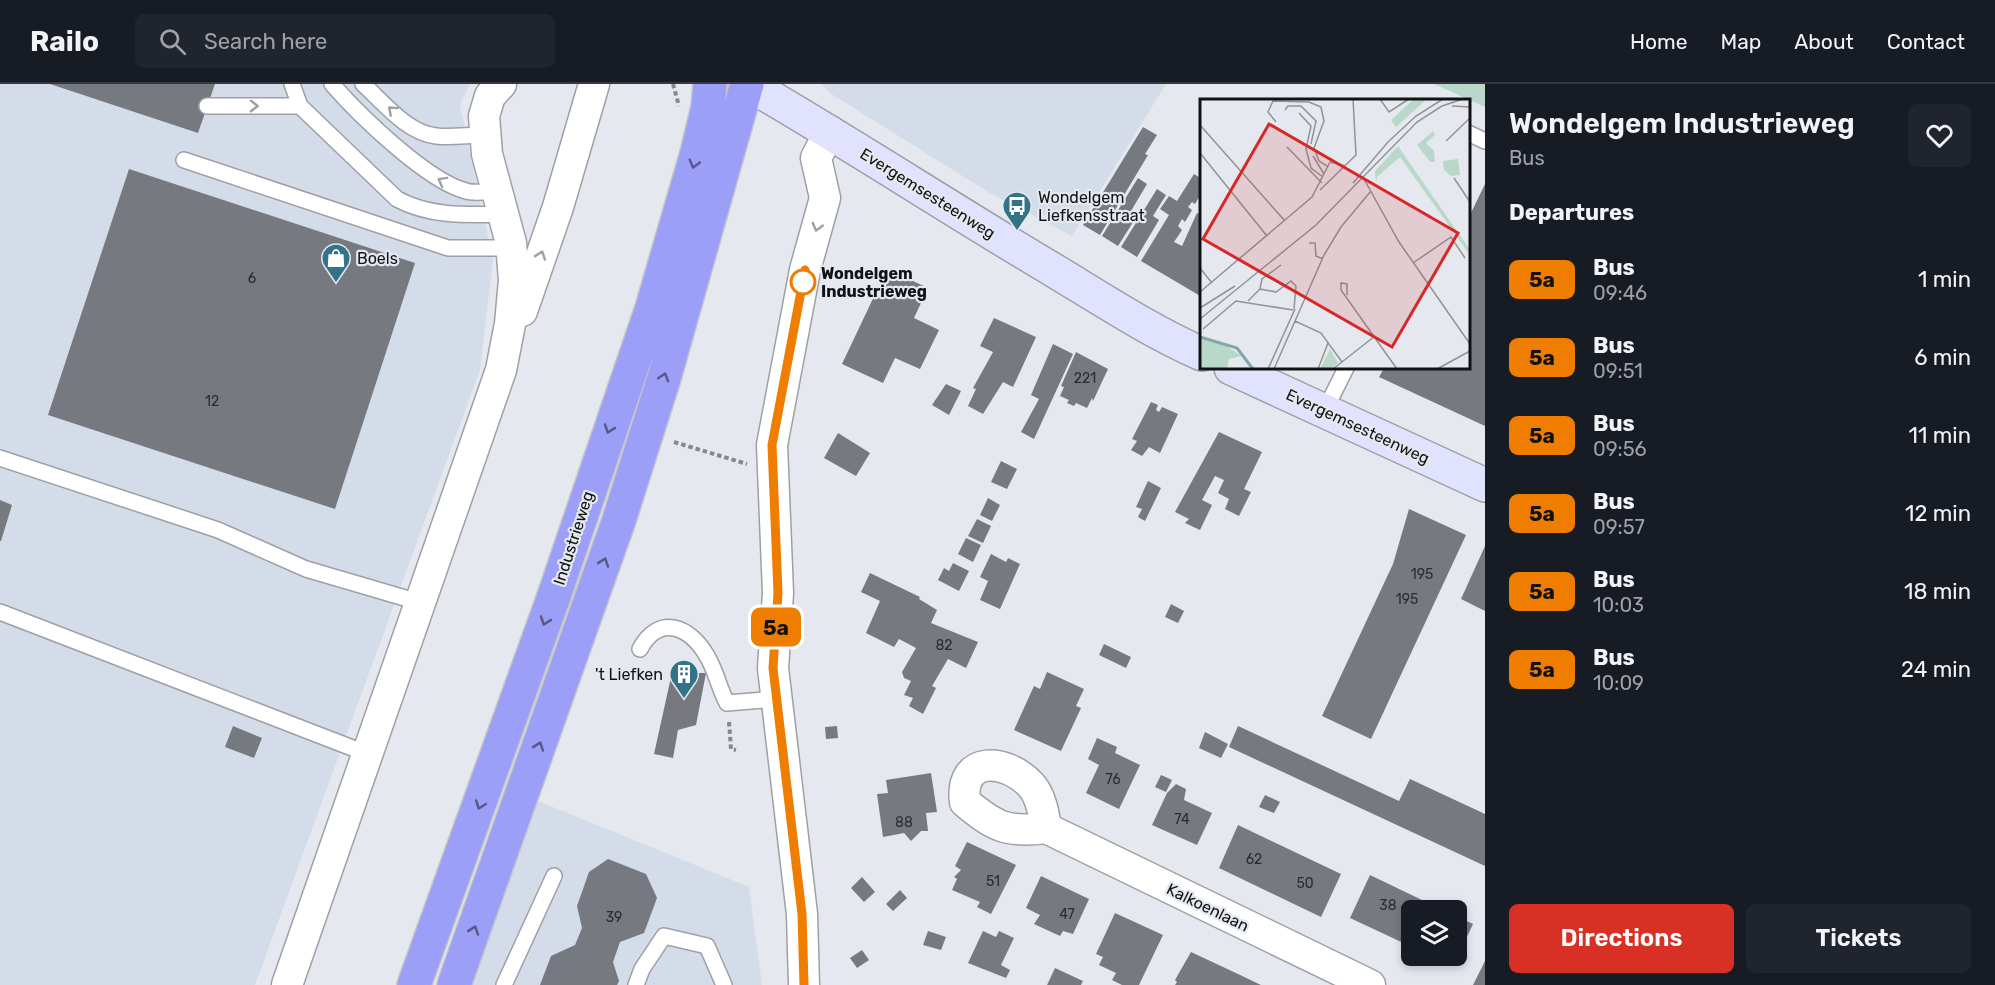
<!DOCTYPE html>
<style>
body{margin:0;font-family:Rubik,sans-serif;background:#20242c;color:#f1f3f6;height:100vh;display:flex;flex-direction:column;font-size:22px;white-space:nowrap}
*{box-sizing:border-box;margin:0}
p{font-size:20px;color:#9ea1a6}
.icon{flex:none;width:33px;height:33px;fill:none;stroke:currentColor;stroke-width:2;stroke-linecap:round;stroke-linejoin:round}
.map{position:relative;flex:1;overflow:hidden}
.sheet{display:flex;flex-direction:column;background:#171b24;width:510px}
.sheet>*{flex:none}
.badge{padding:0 12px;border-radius:9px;font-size:21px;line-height:39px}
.fabs{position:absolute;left:1401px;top:816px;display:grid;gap:12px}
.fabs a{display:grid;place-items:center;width:66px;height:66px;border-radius:9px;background:#171b24;box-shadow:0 3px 9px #0003;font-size:30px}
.map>.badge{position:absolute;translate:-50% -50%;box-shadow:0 0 0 3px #fff}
h2{padding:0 24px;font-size:22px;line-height:54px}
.round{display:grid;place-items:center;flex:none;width:63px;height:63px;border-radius:9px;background:#20242c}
.headline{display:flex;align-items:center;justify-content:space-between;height:102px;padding:0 24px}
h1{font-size:28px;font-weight:600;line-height:45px}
.button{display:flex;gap:12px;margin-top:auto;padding:12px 24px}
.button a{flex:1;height:69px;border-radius:9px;background:#d93025;color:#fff;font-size:24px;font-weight:600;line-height:69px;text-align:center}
.button a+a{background:#20242c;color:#f1f3f6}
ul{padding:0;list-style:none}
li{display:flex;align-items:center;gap:18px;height:78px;padding:0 24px}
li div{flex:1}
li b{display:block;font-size:22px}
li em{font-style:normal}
li .badge{min-width:66px;font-weight:700;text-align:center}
header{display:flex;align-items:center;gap:36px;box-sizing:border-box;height:84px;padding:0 30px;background:#171b24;border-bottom:2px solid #363941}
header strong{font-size:28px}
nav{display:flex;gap:33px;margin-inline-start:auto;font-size:21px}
.search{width:420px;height:54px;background:#20242c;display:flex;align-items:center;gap:15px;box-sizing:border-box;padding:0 21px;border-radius:9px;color:#9ea1a6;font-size:22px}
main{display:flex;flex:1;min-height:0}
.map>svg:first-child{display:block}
.built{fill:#d5dce9}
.green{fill:#bad8ca}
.building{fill:#76797f}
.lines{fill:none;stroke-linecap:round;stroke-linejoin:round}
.lane-casing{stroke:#9da0a6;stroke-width:18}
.street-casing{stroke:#9da0a6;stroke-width:33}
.secondary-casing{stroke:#9da0a6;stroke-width:36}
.highway-casing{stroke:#c6c6c7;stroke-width:36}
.path{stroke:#85888d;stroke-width:4;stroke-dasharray:4.5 3;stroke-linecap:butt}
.lane{stroke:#fff;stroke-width:15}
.street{stroke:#fff;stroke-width:30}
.secondary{stroke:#e1e2fd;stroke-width:33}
.highway{stroke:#9c9ff7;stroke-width:33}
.oneway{stroke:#9fa0a1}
.oneway2{stroke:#565886}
.line-casing{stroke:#fff;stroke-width:14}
.line{stroke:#ef7d00;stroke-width:9}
.stop-dot{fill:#fff;stroke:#ef7d00;stroke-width:3}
.labels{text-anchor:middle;stroke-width:4.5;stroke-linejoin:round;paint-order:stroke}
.number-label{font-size:14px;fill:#2a2c2f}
.street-label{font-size:16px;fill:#101214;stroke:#e5e9ef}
.poi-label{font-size:16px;fill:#101214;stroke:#e5e9ef;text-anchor:start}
.stop-label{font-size:16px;font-weight:bold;fill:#101214;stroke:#e5e9ef;text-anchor:start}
.inset-river{fill:none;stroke:#82a7a9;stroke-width:3}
.inset-road{fill:none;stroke:#909397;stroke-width:1.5}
.view{fill:#d62828;fill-opacity:0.15;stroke:#d62828;stroke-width:3}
.inset-edge{fill:none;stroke:#101214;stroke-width:3}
</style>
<header>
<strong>Railo</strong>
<div class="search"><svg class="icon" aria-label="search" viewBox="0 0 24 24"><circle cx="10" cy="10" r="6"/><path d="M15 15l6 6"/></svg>Search here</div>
<nav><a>Home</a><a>Map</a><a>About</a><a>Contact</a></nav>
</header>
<main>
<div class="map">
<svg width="1485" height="901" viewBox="0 0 1485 901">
<rect width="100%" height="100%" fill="#e5e9ef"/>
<g class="built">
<polygon points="0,0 470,0 460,21 493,177 480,286 255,901 0,901"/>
<polygon points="821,0 1166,0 1072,152 988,108 833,11"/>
<polygon points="531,714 749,803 762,901 462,901"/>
</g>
<polygon class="green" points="1434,0 1485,0 1485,23"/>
<g class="building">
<polygon points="50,0 215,0 198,49"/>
<polygon points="1143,43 1157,51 1145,70 1148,71 1100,151 1083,141"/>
<polygon points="129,85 415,179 335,425 48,331"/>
<polygon points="1194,90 1202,95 1202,108 1195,120 1192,118 1188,123 1192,126 1185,138 1182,135 1178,142 1182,146 1174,158 1182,162 1197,129 1202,131 1202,213 1141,177 1169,131 1160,125 1169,112 1177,117"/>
<polygon points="1138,94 1147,100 1131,127 1137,131 1135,135 1118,162 1102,152"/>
<polygon points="1485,100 1485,342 1379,293 1384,284 1468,284 1468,135"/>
<polygon points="1157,105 1166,111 1153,132 1159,136 1137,173 1121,163"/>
<polygon points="887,185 928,204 914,234 939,246 920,285 895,274 883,299 842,280"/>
<polygon points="994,234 1036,253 1013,303 1003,298 983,330 968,322 976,305 973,304 993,268 980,262"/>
<polygon points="1053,260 1073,270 1034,355 1021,348 1039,315 1031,311"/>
<polygon points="1076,268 1108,285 1093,317 1092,314 1087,324 1076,319 1074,322 1067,319 1069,316 1060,312 1064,303 1061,302"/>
<polygon points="946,300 961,307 949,331 932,321"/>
<polygon points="1151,318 1158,321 1156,326 1159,328 1162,323 1178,330 1160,369 1149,363 1142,372 1131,366 1137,357 1132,355"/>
<polygon points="1219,348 1262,368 1244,405 1251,408 1239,432 1225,425 1229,415 1218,409 1224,396 1215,392 1202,416 1212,421 1200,446 1185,439 1189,435 1175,428"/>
<polygon points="838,349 870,369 856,392 824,374"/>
<polygon points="1001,377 1017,385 1007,405 991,398"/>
<polygon points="1148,397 1161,404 1145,437 1138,433 1142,425 1136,423"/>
<polygon points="988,414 1000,421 992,437 980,431"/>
<polygon points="0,416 12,421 1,457 0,457"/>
<polygon points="1409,425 1466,451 1371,655 1322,632 1393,480"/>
<polygon points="977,435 991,442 983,459 968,452"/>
<polygon points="966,454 981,461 973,478 958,470"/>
<polygon points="1485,462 1485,527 1461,515"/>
<polygon points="991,470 1006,478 1008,474 1020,480 1000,525 980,516 988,497 980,493"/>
<polygon points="953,479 969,487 959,507 938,496 944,484 949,487"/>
<polygon points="870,489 920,513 919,515 937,526 931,539 978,558 966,584 948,575 932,602 936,604 923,630 909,622 913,614 904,611 911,597 904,594 902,588 916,564 899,555 894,563 866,549 880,517 861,508"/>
<polygon points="1171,520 1184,527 1178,539 1165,533"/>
<polygon points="1104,560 1131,573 1126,584 1099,571"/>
<polygon points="673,584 689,589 706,589 696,641 678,646 673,674 654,670"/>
<polygon points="1047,588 1084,605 1076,622 1081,624 1061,667 1014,646 1034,602 1040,605"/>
<polygon points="233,642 262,654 254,674 225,663"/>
<polygon points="837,642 838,654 826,655 825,643"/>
<polygon points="1238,642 1399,717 1410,695 1485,730 1485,782 1229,663"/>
<polygon points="1205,648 1228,660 1221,674 1199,664"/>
<polygon points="1097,654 1117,663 1115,669 1140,681 1119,725 1086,709 1099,681 1088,675"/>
<polygon points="931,689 937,728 926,729 928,747 921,747 911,757 904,749 883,753 877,710 888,709 886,696"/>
<polygon points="1161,691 1172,696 1166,708 1155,703"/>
<polygon points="1176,700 1186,705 1184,716 1212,729 1197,761 1152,741 1167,709"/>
<polygon points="1265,711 1280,718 1274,729 1259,723"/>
<polygon points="1238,741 1341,790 1321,833 1219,784"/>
<polygon points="967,758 1016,781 991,830 977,823 980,818 952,806 957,795 954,793 961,786 955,782"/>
<polygon points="608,775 646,790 657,814 644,849 620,858 613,878 619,897 617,901 540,901 551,872 575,861 582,844 577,822 589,788"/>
<polygon points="1370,791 1422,816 1445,826 1412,826 1412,863 1350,834"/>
<polygon points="1041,792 1089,815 1073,850 1063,847 1060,852 1034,840 1040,831 1026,824"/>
<polygon points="862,793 875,808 864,818 851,804"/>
<polygon points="900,806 907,814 893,827 886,820"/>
<polygon points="1115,829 1163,851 1139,901 1122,901 1112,896 1116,889 1099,881 1103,873 1096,870"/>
<polygon points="1456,832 1473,840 1453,882 1430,872 1456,872"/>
<polygon points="928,847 946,853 941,866 923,861"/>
<polygon points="983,847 996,853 999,847 1014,854 1001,881 1010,886 1006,894 968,879"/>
<polygon points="862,866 869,876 857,884 850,874"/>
<polygon points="1191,868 1238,890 1261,901 1175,901 1177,898 1175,896"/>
<polygon points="1485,877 1485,901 1473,901"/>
<polygon points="1055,884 1083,897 1081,901 1047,901"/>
</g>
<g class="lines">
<g class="lane-casing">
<g id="lane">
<path d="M 292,0 L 300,22 L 397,115 C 430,133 467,131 505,130"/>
<path d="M 332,0 C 359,31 427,97 466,107 C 475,110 488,107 498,107"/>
<path d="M 363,0 C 383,18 407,49 436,52 C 451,54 468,51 484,51"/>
<polyline points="207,22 300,22"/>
<polyline points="1468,49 1485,57"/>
<polyline points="184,76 448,164 511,164"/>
<polyline points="1325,326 1346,284"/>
<polyline points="0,374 218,446 306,485 422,519"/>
<polyline points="0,528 368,670"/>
<path d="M 640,565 C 659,530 690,542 707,572 C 716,587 719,604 727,619 L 777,615"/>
<polyline points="504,901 554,792"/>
<polyline points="636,901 642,885 664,852 707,862 724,901"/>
</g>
</g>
<g class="street-casing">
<g id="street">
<polyline points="522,227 558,123 594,0"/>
<path d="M 1046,744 C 1044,730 1041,712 1031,701 C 1006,674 959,671 965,718 C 995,743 1007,749 1046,744 L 1370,901"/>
<polyline points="287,901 501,286 510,240 514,196 511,159 487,70 484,32 490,12 501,0"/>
<polyline points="804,901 802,830 773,584 778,509 772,361 805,186 825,114 816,74 830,47"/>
</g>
</g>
<g class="secondary-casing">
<g id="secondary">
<path d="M 748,0 C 852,60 952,126 1055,187 C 1103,216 1150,247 1202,270"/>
<polyline points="1231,284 1485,401"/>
</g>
</g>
<g class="highway-casing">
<g id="highway">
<polyline points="414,901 553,515 652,224 697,69 708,23 710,0"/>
<polyline points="454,901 619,436 664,294 747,0"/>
</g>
</g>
<g class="path">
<polyline points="673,0 679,22"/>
<polyline points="674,358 747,380"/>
<polyline points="729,638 731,665 736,666"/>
</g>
<use href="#lane" class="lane"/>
<use href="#street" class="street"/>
<use href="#secondary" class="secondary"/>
<use href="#highway" class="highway"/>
</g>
<defs><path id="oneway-chevron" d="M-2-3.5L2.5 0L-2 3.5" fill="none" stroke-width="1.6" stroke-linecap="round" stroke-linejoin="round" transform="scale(1.5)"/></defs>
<g class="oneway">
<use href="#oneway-chevron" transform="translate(254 22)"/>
<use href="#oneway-chevron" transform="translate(392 26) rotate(-138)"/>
<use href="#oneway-chevron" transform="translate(442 97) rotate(-151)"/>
<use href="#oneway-chevron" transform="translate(817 143) rotate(105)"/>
<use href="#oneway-chevron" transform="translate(541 171) rotate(-71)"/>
</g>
<g class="oneway2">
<use href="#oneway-chevron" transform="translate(694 80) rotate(106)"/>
<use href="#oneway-chevron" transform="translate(664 293) rotate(-73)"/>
<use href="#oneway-chevron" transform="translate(609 345) rotate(109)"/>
<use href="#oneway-chevron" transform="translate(604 478) rotate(-71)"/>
<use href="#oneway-chevron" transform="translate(545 537) rotate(109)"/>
<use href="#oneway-chevron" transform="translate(539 662) rotate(-71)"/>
<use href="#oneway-chevron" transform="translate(480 721) rotate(110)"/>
<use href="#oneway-chevron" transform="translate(474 846) rotate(-71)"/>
</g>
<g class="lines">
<g class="line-casing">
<polyline id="line" points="804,901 802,830 773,584 778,509 772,361 805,186"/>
</g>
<use href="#line" class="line"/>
</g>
<defs>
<g id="bus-pin" transform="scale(1.5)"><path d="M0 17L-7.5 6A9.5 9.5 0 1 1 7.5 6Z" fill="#337387" stroke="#e5e9ef"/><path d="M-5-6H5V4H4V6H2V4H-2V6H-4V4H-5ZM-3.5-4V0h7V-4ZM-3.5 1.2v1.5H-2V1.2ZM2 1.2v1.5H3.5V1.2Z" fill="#fff"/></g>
<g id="shop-pin" transform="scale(1.5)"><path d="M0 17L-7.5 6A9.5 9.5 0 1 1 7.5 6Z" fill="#337387" stroke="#e5e9ef"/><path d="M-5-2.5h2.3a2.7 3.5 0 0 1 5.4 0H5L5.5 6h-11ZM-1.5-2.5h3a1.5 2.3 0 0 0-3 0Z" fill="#fff"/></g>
<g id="building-pin" transform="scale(1.5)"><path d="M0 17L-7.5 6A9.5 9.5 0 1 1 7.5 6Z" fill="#337387" stroke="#e5e9ef"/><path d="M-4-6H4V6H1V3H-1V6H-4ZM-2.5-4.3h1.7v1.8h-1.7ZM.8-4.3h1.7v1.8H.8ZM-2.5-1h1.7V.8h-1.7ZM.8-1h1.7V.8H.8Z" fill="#fff"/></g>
</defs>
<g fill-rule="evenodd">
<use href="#bus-pin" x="1017" y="122"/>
<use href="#shop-pin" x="336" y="174"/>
<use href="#building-pin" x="684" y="590"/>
</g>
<circle class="stop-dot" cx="803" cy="198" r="12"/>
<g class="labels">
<g class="number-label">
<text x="252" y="199">6</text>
<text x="1085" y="299">221</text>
<text x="212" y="322">12</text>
<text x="1422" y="495">195</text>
<text x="1407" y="520">195</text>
<text x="944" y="566">82</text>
<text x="1113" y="700">76</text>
<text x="1182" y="740">74</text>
<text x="904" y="743">88</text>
<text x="1254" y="780">62</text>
<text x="993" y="802">51</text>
<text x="1305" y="804">50</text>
<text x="1388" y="826">38</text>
<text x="1067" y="835">47</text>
<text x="614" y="838">39</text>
</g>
<g class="street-label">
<text transform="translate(928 109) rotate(32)" y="6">Evergemsesteenweg</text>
<text transform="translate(1358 342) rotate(25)" y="6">Evergemsesteenweg</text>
<text transform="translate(573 454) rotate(-72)" y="6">Industrieweg</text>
<text transform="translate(1208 823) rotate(26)" y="6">Kalkoenlaan</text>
</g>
<g class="poi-label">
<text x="1038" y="119">Wondelgem<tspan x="1038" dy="18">Liefkensstraat</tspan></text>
<text x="357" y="180">Boels</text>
<text x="663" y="596" text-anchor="end">'t Liefken</text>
</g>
<g class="stop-label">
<text x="821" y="195">Wondelgem<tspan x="821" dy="18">Industrieweg</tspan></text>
</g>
</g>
<g transform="translate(1200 15)">
<rect width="270" height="270" fill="#e5e9ef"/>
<path d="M 214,0 L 227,0 L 196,28 L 191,21 ZM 233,32 L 235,36 L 226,44 L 234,52 L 235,63 L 230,63 L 217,46 ZM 198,47 L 270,151 L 270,156 L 200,58 L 177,78 L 176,84 L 175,72 ZM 258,60 L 260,76 L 251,77 L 244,71 L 243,62 ZM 0,240 L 23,245 L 42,257 L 29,260 L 27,270 L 0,270 ZM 130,250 L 138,264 L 131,270 L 120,270 Z" fill="#bad8ca"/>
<path class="inset-river" d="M 0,238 L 37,249 L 53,270"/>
<path class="inset-road" d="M 180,0 L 189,13 L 209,0M 252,7 L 270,8M 85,11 L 88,7 L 101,7 L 116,22 L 111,45M 99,14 L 111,27 L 106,50 L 111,69 L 123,78M 76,23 L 68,13 L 73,2 L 109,3 L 121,8 L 124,22 L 114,49 L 119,62 L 127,67M 0,26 L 85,122M 246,42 L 270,19M 87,48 L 122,84M 0,54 L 67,137M 113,57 L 124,75M 254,79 L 270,103M 164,80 L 199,143 L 270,245M 153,84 L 188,43 L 216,17 L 243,0M 120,91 L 156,56 L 153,0M 109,144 L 115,144 L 116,157 L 123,160M 213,164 L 251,138 L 265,159M 0,169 L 12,184M 60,190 L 76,193 L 91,182 L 96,187 L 94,210M 0,193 L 112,98 L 130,63 L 146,67M 147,196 L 147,185 L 141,184 L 141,191 L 197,270M 48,202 L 60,190 L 62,180 L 81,166M 0,209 L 35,187M 0,220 L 116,126 L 217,23 L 242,7 L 263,0M 95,222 L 121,234 L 142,263M 3,230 L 36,202 L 93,211M 68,270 L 95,210M 74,270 L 124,156 L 141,128 L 171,92M 118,270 L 128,244M 133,270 L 175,237M 237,270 L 270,252"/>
<path class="view" d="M 69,25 L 258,134 L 192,248 L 3,140 Z"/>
<rect width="270" height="270" class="inset-edge"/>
</g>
</svg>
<div class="fabs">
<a><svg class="icon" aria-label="layers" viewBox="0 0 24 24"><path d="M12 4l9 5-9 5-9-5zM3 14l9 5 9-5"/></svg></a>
</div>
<b class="badge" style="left:776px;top:543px;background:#ef7d00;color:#111">5a</b>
</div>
<section class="sheet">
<div class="headline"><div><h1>Wondelgem Industrieweg</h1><p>Bus</p></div><a class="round"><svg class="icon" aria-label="heart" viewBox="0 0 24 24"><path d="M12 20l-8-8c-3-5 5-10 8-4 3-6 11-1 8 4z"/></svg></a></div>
<h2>Departures</h2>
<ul>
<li><span class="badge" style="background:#ef7d00;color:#111">5a</span><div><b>Bus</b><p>09:46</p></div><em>1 min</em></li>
<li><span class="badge" style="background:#ef7d00;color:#111">5a</span><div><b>Bus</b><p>09:51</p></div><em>6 min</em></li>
<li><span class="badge" style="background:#ef7d00;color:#111">5a</span><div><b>Bus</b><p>09:56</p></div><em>11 min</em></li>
<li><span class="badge" style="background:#ef7d00;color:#111">5a</span><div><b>Bus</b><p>09:57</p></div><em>12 min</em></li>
<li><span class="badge" style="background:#ef7d00;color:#111">5a</span><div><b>Bus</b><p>10:03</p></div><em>18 min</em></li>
<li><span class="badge" style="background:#ef7d00;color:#111">5a</span><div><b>Bus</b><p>10:09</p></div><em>24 min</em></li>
</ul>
<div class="button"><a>Directions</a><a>Tickets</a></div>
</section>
</main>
